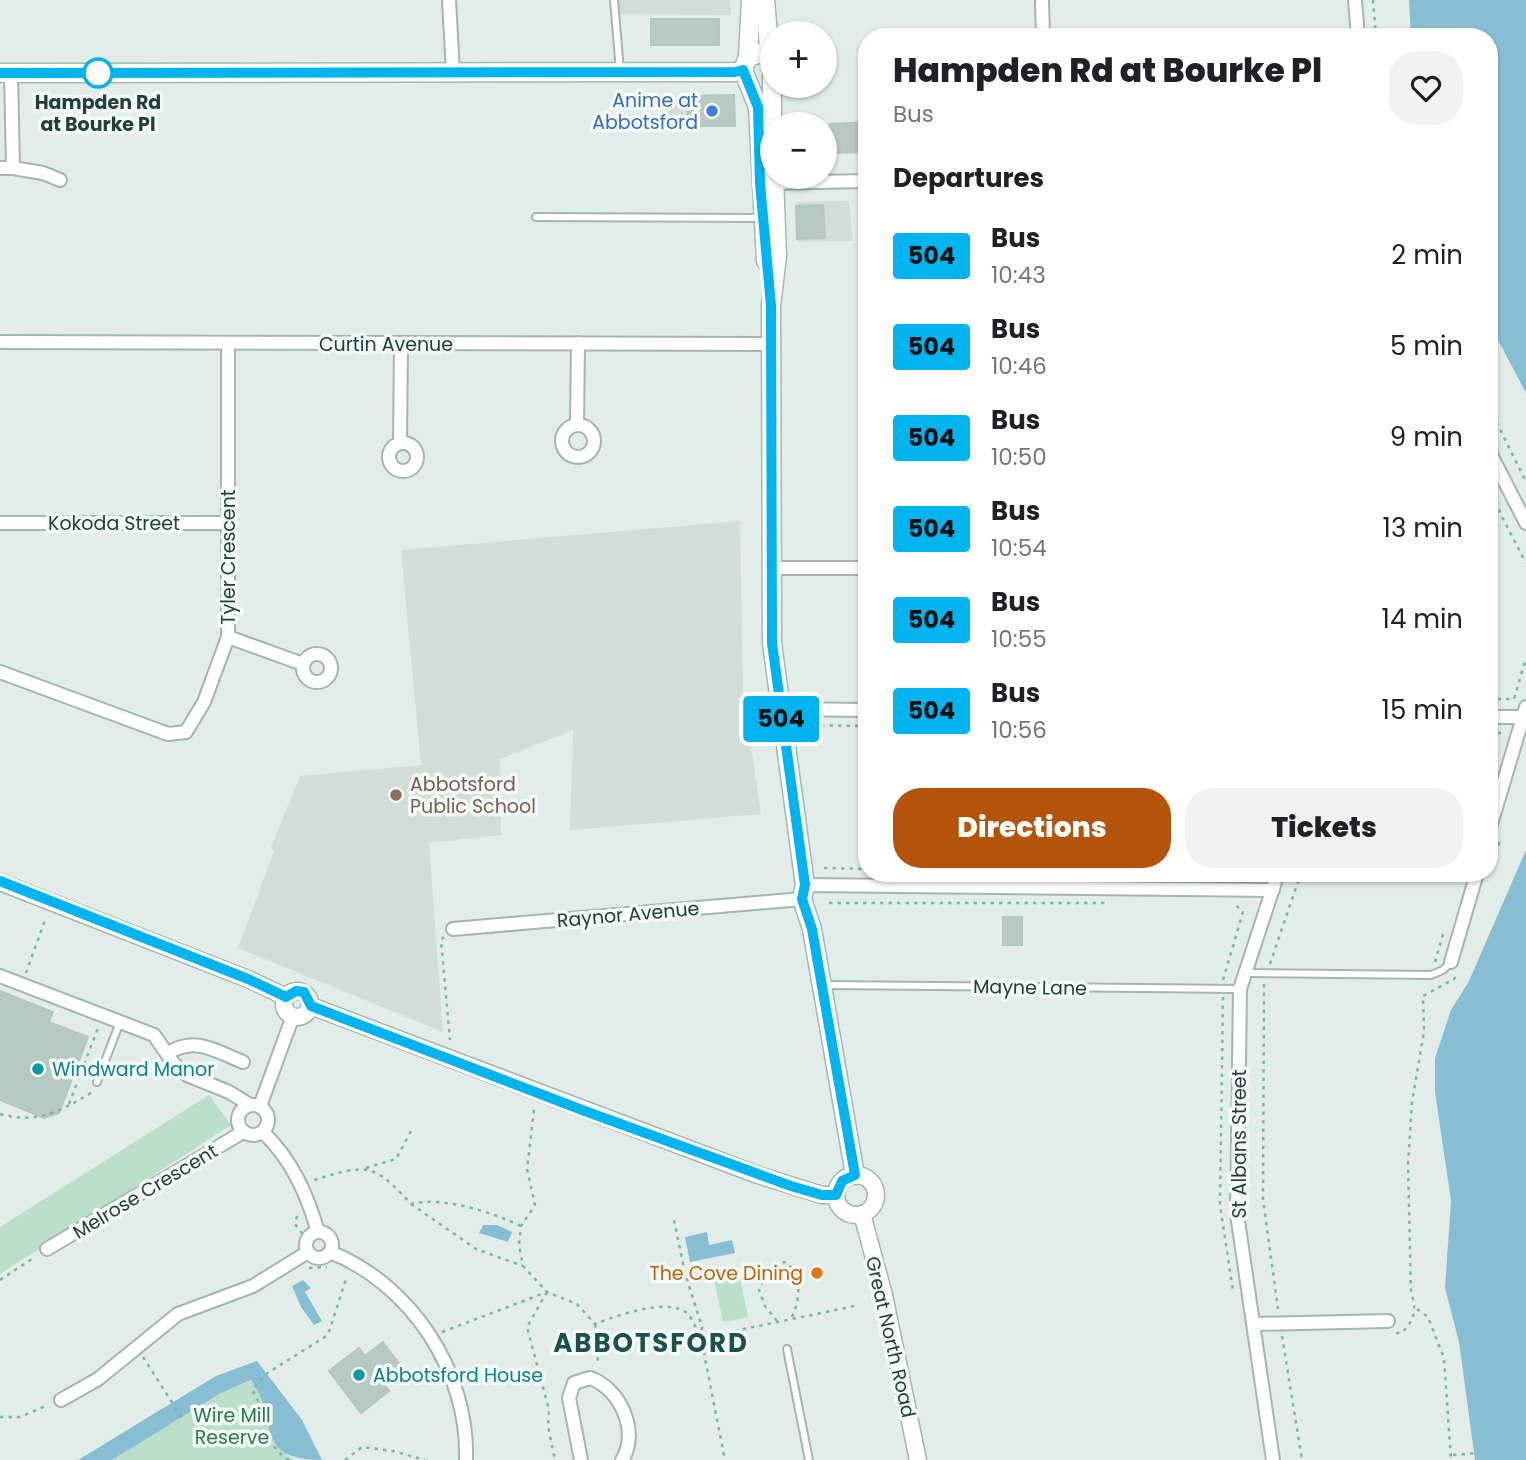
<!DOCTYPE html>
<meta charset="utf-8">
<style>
body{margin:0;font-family:Poppins,sans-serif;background:#f2f2f2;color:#202124;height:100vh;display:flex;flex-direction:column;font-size:26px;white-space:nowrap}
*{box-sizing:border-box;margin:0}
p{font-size:23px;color:#757577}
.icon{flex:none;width:38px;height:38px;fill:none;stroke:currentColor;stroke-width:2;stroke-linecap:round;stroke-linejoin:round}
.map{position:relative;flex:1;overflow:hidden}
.drawer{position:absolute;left:858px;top:28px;width:640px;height:854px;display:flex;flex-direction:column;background:#fff;border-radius:28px;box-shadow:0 2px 5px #0004}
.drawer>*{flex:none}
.badge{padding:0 14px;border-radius:5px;font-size:24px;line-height:46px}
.fabs{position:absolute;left:760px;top:21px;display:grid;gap:14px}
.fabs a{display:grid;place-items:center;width:77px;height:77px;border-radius:50%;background:#fff;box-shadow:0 2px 5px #0004;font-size:35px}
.map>.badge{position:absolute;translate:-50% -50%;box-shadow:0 0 0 4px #fff}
h2{padding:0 35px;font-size:26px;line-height:63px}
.round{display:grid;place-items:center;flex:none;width:74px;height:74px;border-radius:28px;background:#f2f2f2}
.overview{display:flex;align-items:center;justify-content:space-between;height:119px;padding:0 35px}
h1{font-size:33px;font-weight:800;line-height:52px}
.cta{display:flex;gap:14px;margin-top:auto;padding:14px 35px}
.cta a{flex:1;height:80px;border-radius:28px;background:#b45309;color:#fff;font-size:28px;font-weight:800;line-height:80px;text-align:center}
.cta a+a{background:#f2f2f2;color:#202124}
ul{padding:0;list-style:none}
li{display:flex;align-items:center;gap:21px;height:91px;padding:0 35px}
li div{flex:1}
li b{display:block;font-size:26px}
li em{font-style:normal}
li .badge{min-width:77px;font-weight:700;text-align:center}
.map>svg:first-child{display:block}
.built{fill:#d1ddd9}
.green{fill:#bbdfc9}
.water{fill:#88bed4}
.building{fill:#b8c8c3;stroke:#b5c7c2;stroke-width:2}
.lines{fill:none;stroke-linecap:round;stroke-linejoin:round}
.service-casing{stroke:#a4b5b2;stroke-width:10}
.minor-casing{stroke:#a4b5b2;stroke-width:16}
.tertiary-casing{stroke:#a4b5b2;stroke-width:19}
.secondary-casing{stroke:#a0b9b4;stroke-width:21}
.path{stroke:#82b2a9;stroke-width:2.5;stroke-dasharray:3.5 5;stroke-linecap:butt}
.service{stroke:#fff;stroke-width:6}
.minor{stroke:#fff;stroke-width:12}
.tertiary{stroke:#fff;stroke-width:16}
.secondary{stroke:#fff;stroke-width:18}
.line-casing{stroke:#fff;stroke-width:16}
.line{stroke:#00b5ef;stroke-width:10}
.stop-dot{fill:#fff;stroke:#00b5ef;stroke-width:3.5}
.shop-dot{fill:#3f7fe0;stroke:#f3f9f7;stroke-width:2.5}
.education-dot{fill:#8d6e63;stroke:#f3f9f7;stroke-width:2.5}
.culture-dot{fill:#0f9aa8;stroke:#f3f9f7;stroke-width:2.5}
.food-dot{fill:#e8710a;stroke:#f3f9f7;stroke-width:2.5}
.labels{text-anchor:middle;stroke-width:7;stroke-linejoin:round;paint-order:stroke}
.shop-label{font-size:19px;fill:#366cbe;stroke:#f3f9f7;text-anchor:end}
.stop-label{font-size:19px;font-weight:bold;fill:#213f3b;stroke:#f3f9f7}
.street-label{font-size:19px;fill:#213f3b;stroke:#f3f9f7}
.education-label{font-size:19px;fill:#785e54;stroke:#f3f9f7;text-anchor:start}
.culture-label{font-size:19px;fill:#0d838f;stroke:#f3f9f7;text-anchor:start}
.food-label{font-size:19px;fill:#c56008;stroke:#f3f9f7;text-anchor:end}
.park-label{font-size:19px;fill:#2a7853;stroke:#f3f9f7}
.district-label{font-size:26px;font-weight:bold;letter-spacing:2px;fill:#1c524d;stroke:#f3f9f7}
</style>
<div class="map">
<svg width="1526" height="1460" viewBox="0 0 1526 1460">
<rect width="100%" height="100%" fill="#e2edea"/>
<g class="built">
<polygon points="612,0 730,0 731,15 613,14"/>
<polygon points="731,95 734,98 735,127 665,127 664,96"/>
<polygon points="849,201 853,241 797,242 796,202"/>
<polygon points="740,521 743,693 761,814 570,830 573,730 500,759 501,835 429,843 443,1032 238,948 274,851 271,847 300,776 421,765 401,550"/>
</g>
<g class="green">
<polygon points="209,1095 231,1125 0,1274 0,1227"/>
<polygon points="737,1265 748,1317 723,1322 712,1270"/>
<path d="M 252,1380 C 272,1410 260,1438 295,1460 L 112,1460 L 221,1393 Z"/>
</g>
<g class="water">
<polygon points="1409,0 1526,0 1526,393 1489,323 1489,37 1411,37"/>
<polygon points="1526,850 1526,1460 1475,1460 1459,1342 1445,1288 1451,1201 1435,1092 1435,1058 1451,1010 1469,981"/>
<polygon points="483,1225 497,1225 512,1232 508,1242 479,1233"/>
<polygon points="707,1232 709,1245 732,1240 735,1253 690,1262 685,1237"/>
<polygon points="303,1280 311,1288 305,1292 322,1321 314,1325 301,1307 292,1286"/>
<path d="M 257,1361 L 302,1420 L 322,1460 C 252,1460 280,1419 251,1380 L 221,1393 L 112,1460 L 78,1460 L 216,1376 Z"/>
</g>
<g class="building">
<rect x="651" y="19" width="68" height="26"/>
<polygon points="734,95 735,126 688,126 687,96"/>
<polygon points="866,122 866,152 831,153 830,124"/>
<polygon points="823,205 825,238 797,239 796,206"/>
<rect x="1003" y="917" width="19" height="28"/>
<polygon points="0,991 53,1012 49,1022 88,1037 59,1113 44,1118 0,1100"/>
<polygon points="383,1342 400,1365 381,1380 389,1391 361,1413 329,1371 359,1348 365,1356"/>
</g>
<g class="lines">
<g class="service-casing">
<g id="service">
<polyline points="614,0 620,71"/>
<polyline points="536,217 762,218"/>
<polyline points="1245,973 1431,975 1443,970 1451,962"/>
<polyline points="825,985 1240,989"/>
<polyline points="97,1082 120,1022"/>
<polyline points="787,1349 809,1460"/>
</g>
</g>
<g class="minor-casing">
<g id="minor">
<polyline points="449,0 453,73"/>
<polyline points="1042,0 1043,37"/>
<polyline points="1355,0 1358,37"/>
<polyline points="0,168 13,168 11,73"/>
<polyline points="13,168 43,173 60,180"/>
<polyline points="769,183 866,181"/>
<polyline points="0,342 771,344"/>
<circle cx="578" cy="441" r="16"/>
<polyline points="577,425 578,343"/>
<circle cx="403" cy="457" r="14"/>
<polyline points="400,443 401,344"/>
<polyline points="1489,451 1526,523"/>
<polyline points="0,523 227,523"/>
<polyline points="770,568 866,568"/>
<polyline points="228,637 303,664"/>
<circle cx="317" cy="668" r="14"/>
<polyline points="0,672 168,734 186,732 204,702 228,637 228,344"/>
<polyline points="779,709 866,710"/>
<polyline points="1489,717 1523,717"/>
<polyline points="1489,831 1526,707"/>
<polyline points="805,885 1273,890"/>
<polyline points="453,929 802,899"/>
<polyline points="1451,962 1477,873"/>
<polyline points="0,976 154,1035 174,1064 187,1075 229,1092 250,1105"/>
<path d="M 168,1053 C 197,1036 215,1051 243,1062"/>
<circle cx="253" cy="1120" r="15"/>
<polyline points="260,1106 293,1016"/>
<path d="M 263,1132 C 292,1160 307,1194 318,1232"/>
<circle cx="319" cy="1245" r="13"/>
<polyline points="47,1249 243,1132"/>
<path d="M 330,1252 C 411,1284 469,1372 466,1460"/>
<polyline points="1254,1324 1388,1321"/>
<polyline points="61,1400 98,1379 178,1314 253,1286 308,1252"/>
<path d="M 581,1460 L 569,1398 L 574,1383 L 590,1378 C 620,1388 640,1432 622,1460"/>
<polyline points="1273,1460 1237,1214 1240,989 1278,873"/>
</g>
</g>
<g class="tertiary-casing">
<g id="tertiary">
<polyline points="0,882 248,979 286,997"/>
<circle cx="297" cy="1004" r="13"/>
<polyline points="311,1006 758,1175 822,1195 836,1195"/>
<circle cx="856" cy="1195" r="20"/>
<polyline points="862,1214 884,1295 918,1460"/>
</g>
</g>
<g class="secondary-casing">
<g id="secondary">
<polyline points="765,0 770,58"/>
<polyline points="748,57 751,0"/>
<polyline points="0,73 735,72 743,70"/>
<polyline points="772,77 772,134"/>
<polyline points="774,177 777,256 771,306 772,643 805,885 802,899 812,929 855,1175"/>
<polyline points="766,261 758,107 743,70 748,57 762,53 772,60"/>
</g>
</g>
<g class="path">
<polyline points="1373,0 1376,37"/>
<polyline points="1489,407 1526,482"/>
<polyline points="1494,493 1500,513 1526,563"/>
<polyline points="1489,699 1514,699 1526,658"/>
<polyline points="804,725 866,726"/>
<polyline points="1489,733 1503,733"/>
<polyline points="824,868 866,869"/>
<polyline points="1491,870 1500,840"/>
<polyline points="829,903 1109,903"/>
<polyline points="444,937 441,940 450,1040"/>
<polyline points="1435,962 1444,931"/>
<polyline points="1270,964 1301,873"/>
<polyline points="26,973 45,920"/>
<polyline points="1223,980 1243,912 1235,904"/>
<polyline points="1264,984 1263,1199 1278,1309"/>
<polyline points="1223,997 1220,1205 1233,1291"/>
<polyline points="69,1104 98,1028"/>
<path d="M 534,1110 L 527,1169 L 535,1205 L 521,1226 L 519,1245 L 523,1266 L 547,1292 L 577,1304 L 595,1324 C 615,1316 668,1297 687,1313 C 693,1319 697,1331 701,1338"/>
<path d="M 0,1114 C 37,1125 63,1110 94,1091"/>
<polyline points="366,1168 396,1159 411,1131"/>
<path d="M 314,1180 C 367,1164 373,1162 411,1204 C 442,1196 492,1212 521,1226"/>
<polyline points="411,1204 476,1249 523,1266"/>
<polyline points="297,1216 295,1224 305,1237"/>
<polyline points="674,1220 685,1273 702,1327 701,1338 725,1460"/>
<polyline points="309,1268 327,1267"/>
<polyline points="0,1280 35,1257"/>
<polyline points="547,1292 527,1327 549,1410 548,1426 555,1460"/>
<polyline points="1417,1309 1428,1317 1444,1358 1451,1460"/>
<path d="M 777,1321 L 765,1306 L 759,1290 L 771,1264 L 786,1262 C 803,1277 800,1301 791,1319"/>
<polyline points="595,1324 600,1351 596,1365"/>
<polyline points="442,1332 547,1292"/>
<path d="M 1396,1333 L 1402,1333 C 1415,1318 1417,1311 1411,1292 L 1408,1164 L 1412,1102 L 1424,1032 L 1423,996 L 1454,979 L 1458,973"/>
<polyline points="1282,1336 1302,1460"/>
<polyline points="701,1338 859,1305"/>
<polyline points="143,1357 184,1421"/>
<polyline points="0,1417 20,1417 48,1405"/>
<polyline points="1453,1455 1477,1453"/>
<path d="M 289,1460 C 257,1439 270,1416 252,1390 L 266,1374 L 328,1335 L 347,1276"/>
<polyline points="345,1460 362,1447 393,1451 425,1460"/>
</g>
<use href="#service" class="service"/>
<use href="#minor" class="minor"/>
<use href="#tertiary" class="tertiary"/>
<use href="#secondary" class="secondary"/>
</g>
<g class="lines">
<g class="line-casing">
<polyline id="line" points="0,73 735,72 743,70 758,107 760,183 771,306 772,643 805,885 802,899 812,929 855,1175 842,1181 836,1195 822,1195 791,1186 582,1110 311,1006 304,992 296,991 286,997 248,979 0,881"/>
</g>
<use href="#line" class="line"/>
</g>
<circle class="stop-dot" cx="98" cy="73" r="14"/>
<circle class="shop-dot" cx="712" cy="111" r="7"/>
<circle class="education-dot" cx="396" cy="795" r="7"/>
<g class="culture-dot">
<circle cx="38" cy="1069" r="7"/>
<circle cx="359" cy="1375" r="7"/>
</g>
<circle class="food-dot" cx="817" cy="1273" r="7"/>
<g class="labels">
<g class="shop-label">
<text x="698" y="107">Anime at<tspan x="698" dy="22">Abbotsford</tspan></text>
</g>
<g class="stop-label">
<text x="98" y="109">Hampden Rd<tspan x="98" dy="22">at Bourke Pl</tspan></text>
</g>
<g class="street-label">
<text x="386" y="351">Curtin Avenue</text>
<text x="114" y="530">Kokoda Street</text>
<text transform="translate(228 557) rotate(-90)" y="7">Tyler Crescent</text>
<text transform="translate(628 914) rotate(-5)" y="7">Raynor Avenue</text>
<text transform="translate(1030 987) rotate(1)" y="7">Mayne Lane</text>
<text transform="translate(1239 1144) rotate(-90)" y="7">St Albans Street</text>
<text transform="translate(145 1191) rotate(-31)" y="7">Melrose Crescent</text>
<text transform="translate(891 1337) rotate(77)" y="7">Great North Road</text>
</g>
<g class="education-label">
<text x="410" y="791">Abbotsford<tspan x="410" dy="22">Public School</tspan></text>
</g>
<g class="culture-label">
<text x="52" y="1076">Windward Manor</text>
<text x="373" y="1382">Abbotsford House</text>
</g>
<g class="food-label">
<text x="803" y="1280">The Cove Dining</text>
</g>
<g class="park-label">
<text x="232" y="1422">Wire Mill<tspan x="232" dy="22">Reserve</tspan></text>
</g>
<g class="district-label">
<text x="651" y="1352">ABBOTSFORD</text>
</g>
</g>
</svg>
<div class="fabs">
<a>+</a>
<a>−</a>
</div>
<b class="badge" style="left:781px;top:719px;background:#00b5ef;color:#111">504</b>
<section class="drawer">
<div class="overview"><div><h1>Hampden Rd at Bourke Pl</h1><p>Bus</p></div><a class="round"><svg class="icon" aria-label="heart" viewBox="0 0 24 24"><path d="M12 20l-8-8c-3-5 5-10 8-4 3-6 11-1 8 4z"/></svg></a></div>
<h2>Departures</h2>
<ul>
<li><span class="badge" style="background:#00b5ef;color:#111">504</span><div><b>Bus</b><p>10:43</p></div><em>2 min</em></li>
<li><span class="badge" style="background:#00b5ef;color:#111">504</span><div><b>Bus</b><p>10:46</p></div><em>5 min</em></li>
<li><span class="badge" style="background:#00b5ef;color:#111">504</span><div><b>Bus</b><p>10:50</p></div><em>9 min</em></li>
<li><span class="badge" style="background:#00b5ef;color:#111">504</span><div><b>Bus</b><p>10:54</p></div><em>13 min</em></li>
<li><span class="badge" style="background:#00b5ef;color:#111">504</span><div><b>Bus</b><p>10:55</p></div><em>14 min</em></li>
<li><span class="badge" style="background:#00b5ef;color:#111">504</span><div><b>Bus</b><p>10:56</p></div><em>15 min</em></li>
</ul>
<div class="cta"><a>Directions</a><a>Tickets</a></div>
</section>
</div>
